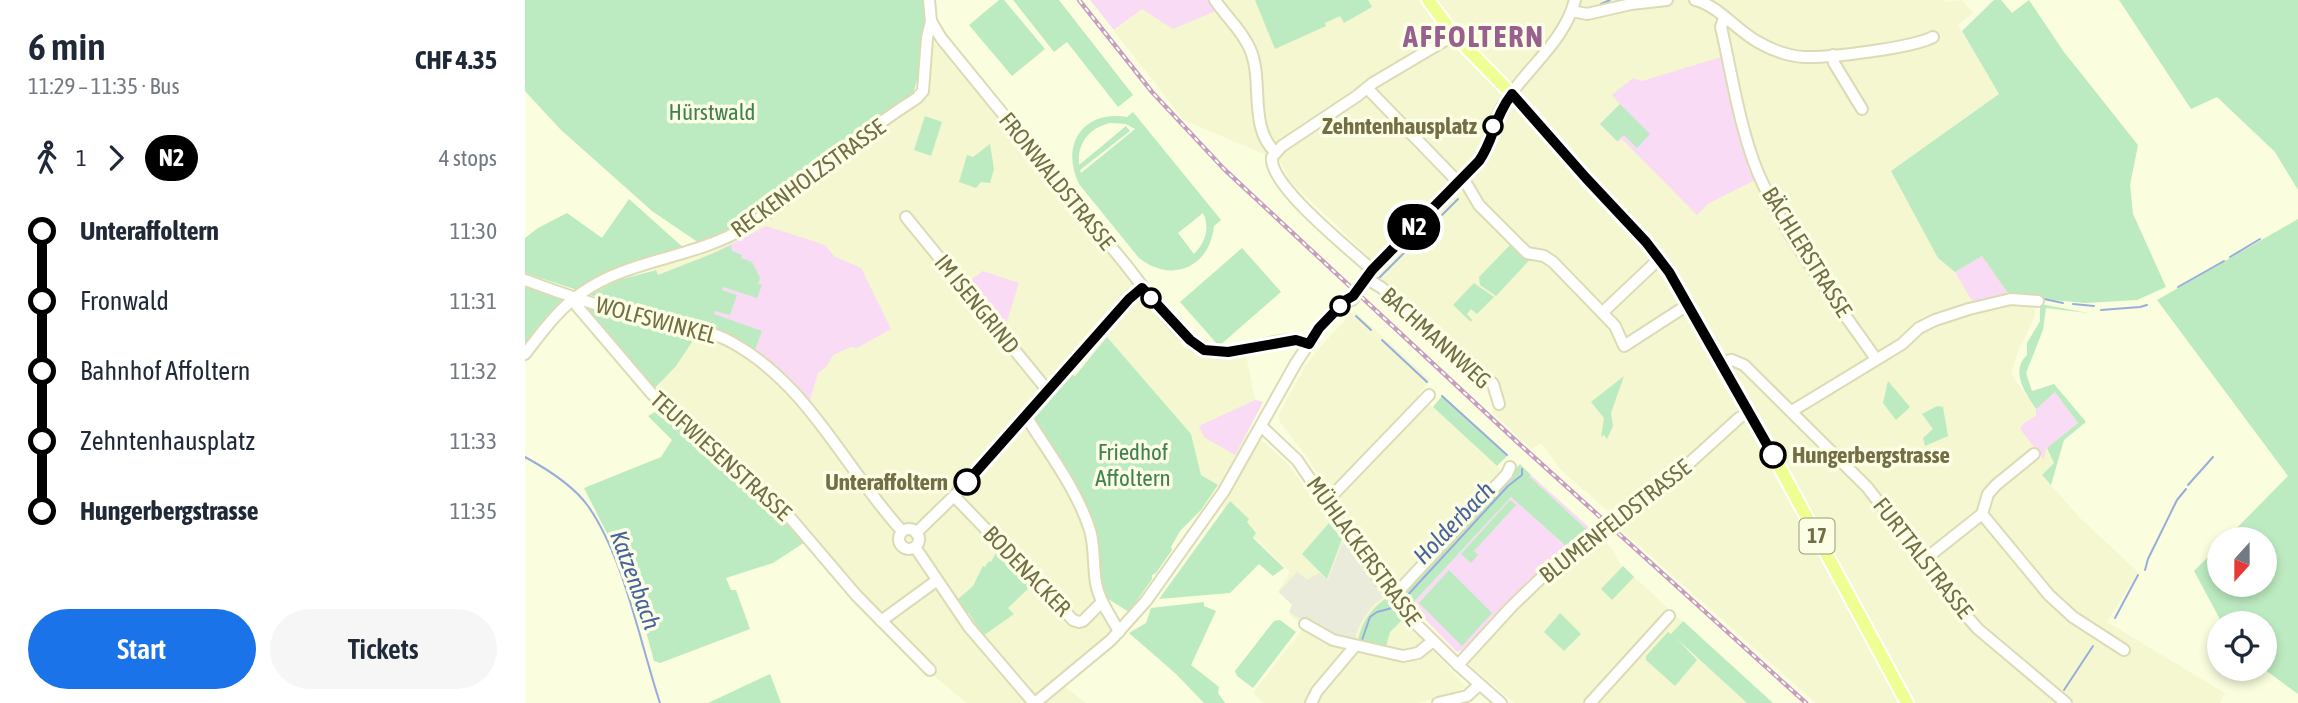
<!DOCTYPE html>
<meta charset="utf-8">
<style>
body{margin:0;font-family:"Asap Condensed",sans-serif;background:#f6f6f7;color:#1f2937;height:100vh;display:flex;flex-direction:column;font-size:26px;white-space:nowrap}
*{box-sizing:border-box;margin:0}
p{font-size:23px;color:#747a83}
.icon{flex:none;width:38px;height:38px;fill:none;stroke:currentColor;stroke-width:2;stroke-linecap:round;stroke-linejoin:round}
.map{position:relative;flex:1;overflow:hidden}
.drawer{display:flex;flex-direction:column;background:#fff;width:525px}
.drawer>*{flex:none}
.badge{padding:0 14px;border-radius:23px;font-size:24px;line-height:46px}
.needle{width:46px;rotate:201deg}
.fabs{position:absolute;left:1682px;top:527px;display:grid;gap:14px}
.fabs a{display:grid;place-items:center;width:70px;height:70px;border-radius:50%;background:#fff;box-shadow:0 4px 10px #0003;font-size:35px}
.map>.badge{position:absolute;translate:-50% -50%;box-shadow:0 0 0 4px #fff}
.legs{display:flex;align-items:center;gap:10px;height:77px;padding:0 28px;font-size:23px}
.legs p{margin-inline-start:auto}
.head{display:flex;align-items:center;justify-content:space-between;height:119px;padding:0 28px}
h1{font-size:38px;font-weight:600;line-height:52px}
.primary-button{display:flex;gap:14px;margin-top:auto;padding:14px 28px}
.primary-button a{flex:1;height:80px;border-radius:42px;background:#1a73e8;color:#fff;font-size:28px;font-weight:600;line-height:80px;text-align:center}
.primary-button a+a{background:#f6f6f7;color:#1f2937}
ul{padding:0 28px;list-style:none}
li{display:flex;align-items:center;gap:24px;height:70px;font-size:26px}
li i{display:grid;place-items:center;width:10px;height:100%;margin:0 9px;background:currentColor}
li i::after{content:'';width:18px;height:18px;margin:-9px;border:5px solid;border-radius:50%;background:#fff}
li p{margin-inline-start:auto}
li:first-child i{background:linear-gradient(#0000 50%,currentColor 0)}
li:last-child i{background:linear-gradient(currentColor 50%,#0000 0)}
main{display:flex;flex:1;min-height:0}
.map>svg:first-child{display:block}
.residential{fill:#f4f7cf}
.industrial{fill:#ebebdb}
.education{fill:#f9dbf5}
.green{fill:#bdebc1;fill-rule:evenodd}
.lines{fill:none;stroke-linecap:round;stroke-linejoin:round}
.stream{stroke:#98aeda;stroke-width:2}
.minor-casing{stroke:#dcdbb5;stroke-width:14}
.major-casing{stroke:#fff;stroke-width:16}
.minor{stroke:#fff;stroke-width:10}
.major{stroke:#f0ff93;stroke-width:12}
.rail-casing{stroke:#c69dc4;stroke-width:4.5}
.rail{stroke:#fcffe5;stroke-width:2;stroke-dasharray:5;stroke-linecap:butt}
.line-1-casing{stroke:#fff;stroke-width:16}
.line-1{stroke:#000;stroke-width:10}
.stop-1-dot{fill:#fff;stroke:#000;stroke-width:3.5}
.labels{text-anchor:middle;stroke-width:7;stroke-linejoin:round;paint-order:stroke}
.shield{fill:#fcffe5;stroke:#9d9a75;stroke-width:2}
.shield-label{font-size:21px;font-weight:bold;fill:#746e45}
.park-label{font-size:23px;fill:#40814e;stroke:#fcffe5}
.stop-label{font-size:23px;font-weight:bold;fill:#746e45;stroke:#fcffe5;text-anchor:end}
.street-label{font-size:23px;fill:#746e45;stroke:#fcffe5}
.water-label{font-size:24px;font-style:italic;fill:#46639f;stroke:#fcffe5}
.district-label{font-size:30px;font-weight:bold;letter-spacing:2px;fill:#98608f;stroke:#fcffe5}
</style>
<main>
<section class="drawer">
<div class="head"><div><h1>6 min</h1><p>11:29 – 11:35 · Bus</p></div><b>CHF 4.35</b></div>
<div class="legs"><svg class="icon" aria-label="walk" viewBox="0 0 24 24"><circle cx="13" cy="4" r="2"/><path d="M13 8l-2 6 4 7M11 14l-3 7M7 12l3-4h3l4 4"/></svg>1<svg class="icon" aria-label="forward" viewBox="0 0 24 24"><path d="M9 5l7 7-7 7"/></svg><b class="badge" style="background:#000;color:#fff">N2</b><p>4 stops</p></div>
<ul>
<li><i style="color:#000"></i><b>Unteraffoltern</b><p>11:30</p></li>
<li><i style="color:#000"></i><span>Fronwald</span><p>11:31</p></li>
<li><i style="color:#000"></i><span>Bahnhof Affoltern</span><p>11:32</p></li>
<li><i style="color:#000"></i><span>Zehntenhausplatz</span><p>11:33</p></li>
<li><i style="color:#000"></i><b>Hungerbergstrasse</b><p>11:35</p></li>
</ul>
<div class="primary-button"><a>Start</a><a>Tickets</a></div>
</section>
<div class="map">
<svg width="1773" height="703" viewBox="0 0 1773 703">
<rect width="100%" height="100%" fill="#fafdde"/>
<g class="residential">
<polygon points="684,0 1419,0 1420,2 1437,0 1448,13 1433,25 1474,94 1367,171 1510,302 1510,316 1492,353 1486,374 1511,409 1529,463 1517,475 1555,518 1613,572 1582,622 1700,693 1695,703 1291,703 1091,525 1091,518 1036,470 1016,443 1007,449 966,412 970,408 967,393 921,353 931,342 907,319 901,325 863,289 842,255 764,180 755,161 659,120 589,31 617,9 691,11"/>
<polygon points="405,42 414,46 660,348 687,357 721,355 730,400 738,402 722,433 740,443 764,465 858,597 941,687 919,696 892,703 739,703 728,693 780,626 768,618 764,612 768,604 753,592 765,572 696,505 693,485 676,475 666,434 582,337 503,425 536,475 560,523 578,610 586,630 571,646 528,678 561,703 442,703 407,674 294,548 126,395 175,332 178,322 137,302 129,265 245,218 312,162 397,100 402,96"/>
<polygon points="829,311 905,380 893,394 979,473 873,588 795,478 783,458 755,422 754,415 780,366 797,345"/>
<polygon points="1077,539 1087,549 1096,565 1157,621 1146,634 1222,703 989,703 941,662 1011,588"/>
</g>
<polygon class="industrial" points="818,540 858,598 846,607 833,628 829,643 798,633 764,612 767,605 754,592 772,572 782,580 794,573 803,580"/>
<g class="education">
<polygon points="565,0 684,0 691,11 648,29 617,9 589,30"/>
<polygon points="1196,57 1208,115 1230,180 1184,203 1172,215 1097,139 1093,142 1075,124 1095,104 1087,95 1108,78 1117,81"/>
<polygon points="241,226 300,245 310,257 336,268 366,329 332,348 326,347 308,355 301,367 293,373 285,400 263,376 230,350 237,331 138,298 160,264 175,260"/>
<polygon points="1457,256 1485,296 1449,304 1430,272"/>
<polygon points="458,271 494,283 479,330 445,289 447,279"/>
<polygon points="1530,391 1553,423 1521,449 1519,460 1495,429 1499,423 1511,416 1511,397"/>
<polygon points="730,400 738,402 710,455 679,437 674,426"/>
<polygon points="1006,475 1068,531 937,650 932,652 888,607 888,603"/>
</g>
<g class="green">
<polygon points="0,0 398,0 402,23 397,75 393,76 389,91 379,104 235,215 177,245 127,211 35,129 0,91"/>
<polygon points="474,0 479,0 520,49 487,76 444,25"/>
<polygon points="488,0 534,0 608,95 593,107 542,42 529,52"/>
<polygon points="730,0 843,0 847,7 819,23 815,16 800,23 801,26 750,49"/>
<polygon points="1469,0 1476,0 1487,13 1504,0 1539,52 1613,145 1605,185 1608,214 1641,287 1612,300 1560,303 1485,296 1457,256 1430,272 1413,258 1366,171 1474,94 1437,31"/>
<polygon points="1594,0 1773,0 1773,190 1750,152 1692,97 1666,109"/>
<polygon points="1095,104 1125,134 1112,148 1099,135 1092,141 1075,124"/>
<path d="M 608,112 L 696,220 L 689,226 C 685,267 647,284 614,258 L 554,184 C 535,145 558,110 602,117 ZM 585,123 L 601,124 L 610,129 L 556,173 L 555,170 L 605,131 L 601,126 L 554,165 C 552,143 564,128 585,123 ZM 678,213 C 685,227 681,242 669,254 L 653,233 Z"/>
<polygon points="400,116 417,122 406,156 389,150"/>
<polygon points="465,144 469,169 465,183 456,182 451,188 434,182 442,155 448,157"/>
<polygon points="104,199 161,250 52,290 0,273 0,238 13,228 42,213 77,238"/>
<polygon points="1773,219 1773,694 1739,669 1740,623 1697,623 1669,571 1694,546 1694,584 1740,584 1740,539 1701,539 1763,476 1632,300"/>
<polygon points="988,242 1009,255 971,296 955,285 954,277"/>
<path d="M 206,245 L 207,251 L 217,255 L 216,258 L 227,262 L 235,278 L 233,284 L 237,285 L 232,298 L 198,287 L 197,290 L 212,295 L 205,315 L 190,311 L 189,314 L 237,331 L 230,350 L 171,319 L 64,295 L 94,280 L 131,270 L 133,275 C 157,265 182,257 206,245 Z"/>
<polygon points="717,248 756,292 694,346 655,302"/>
<polygon points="949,283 969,297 952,314 946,309 942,314 947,320 946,322 928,305"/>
<polygon points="0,284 41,300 0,351"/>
<path d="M 1515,304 L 1563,313 L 1521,308 L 1518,330 L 1501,373 L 1507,391 L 1529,384 L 1561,422 L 1539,440 L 1526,485 L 1517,475 L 1529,463 L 1522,448 L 1553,423 L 1530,392 L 1511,409 C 1500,393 1485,371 1502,355 L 1502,343 L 1515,321 Z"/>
<polygon points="58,306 173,333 151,366 128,390"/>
<polygon points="582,337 666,434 676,475 693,485 676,510 655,531 646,547 647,550 631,573 627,575 627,579 604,612 577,595 571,546 508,419 547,375 550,376"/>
<polygon points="1099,376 1086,413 1088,426 1082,439 1079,435 1076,437 1079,418 1066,402"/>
<polygon points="1363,381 1385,407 1371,420 1358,403"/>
<polygon points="917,396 982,456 972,466 908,407"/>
<polygon points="1412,406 1418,407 1423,436 1400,446 1398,438 1408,429 1397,414"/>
<polygon points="138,407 252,505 280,542 248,563 201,578 206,590 211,590 225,629 135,663 129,661 116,613 98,565 59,488 136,457 147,440 123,416"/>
<polygon points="995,464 1006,475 1000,482 1005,477 1063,531 1040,545 986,497 888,603 888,607 875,594"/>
<polygon points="985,500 991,505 949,551 953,555 946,563 936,554"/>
<polygon points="705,501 724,519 722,522 731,533 728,538 759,568 748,576 734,564 705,593 634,599"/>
<polygon points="804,523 817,539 802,579 777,554"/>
<polygon points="474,547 509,583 483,608 489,614 458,636 444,613 442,613 432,600 448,586 458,566 460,567 464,561 466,562"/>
<polygon points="1098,566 1109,577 1087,600 1076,589"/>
<polygon points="924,570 967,613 937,646 894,603"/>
<path d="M 860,599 L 877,620 L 865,632 L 861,647 L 833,641 C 836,623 845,610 860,599 Z"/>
<polygon points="679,602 679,606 691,611 666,665 694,687 693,693 700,703 679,703 651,674 604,633 621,623 626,608"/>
<polygon points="1035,613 1056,634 1039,651 1019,632"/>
<polygon points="755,620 771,632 728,688 712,676 710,671 749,621"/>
<polygon points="1158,621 1248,703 1222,703 1152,639 1172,660 1150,686 1121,660 1121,656 1143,632 1146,634"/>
<polygon points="245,674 256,703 183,703"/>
</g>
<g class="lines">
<g class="stream">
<polyline points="1076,4 1085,0"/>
<polyline points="1705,257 1735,239"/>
<polyline points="854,278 933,199"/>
<polyline points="1653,287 1699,261"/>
<polyline points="1519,299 1538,303"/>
<polyline points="1548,304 1569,306"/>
<polyline points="1576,310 1615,307 1622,305"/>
<polyline points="831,316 846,330"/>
<polyline points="857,340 902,382"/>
<polyline points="917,396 982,455"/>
<path d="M 0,457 C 22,469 48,485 63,506 C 99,557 115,643 135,703"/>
<polyline points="1663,485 1688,457"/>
<polyline points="1620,570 1623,559 1652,500 1661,489"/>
<polyline points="880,598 983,486 997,475 997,469"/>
<polyline points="1590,618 1613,575"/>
<polyline points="837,640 845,617 852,612 867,608"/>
<polyline points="1539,690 1568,646"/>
</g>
<g class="minor-casing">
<g id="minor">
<path d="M 404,0 L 406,21 L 416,38 C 478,114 539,190 601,265 C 617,285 654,338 676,348 C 711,365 750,329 784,344"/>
<path d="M 690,0 C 701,17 717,30 725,49 C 739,81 723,126 750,152"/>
<path d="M 1170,0 C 1194,6 1211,30 1233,42 C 1247,50 1263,56 1279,57 C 1304,58 1387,48 1408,37"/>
<polyline points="1047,11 1062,14 1106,4 1142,0"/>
<path d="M 1199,18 L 1196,27 C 1207,75 1214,126 1233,173 C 1262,240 1310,300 1351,359"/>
<polyline points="1308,55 1309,63 1337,109"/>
<polyline points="842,88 934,183"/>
<polyline points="938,178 954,205 1002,253 1019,256 1028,262 1090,326 1099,346 1164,304"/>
<polyline points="381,217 523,391"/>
<path d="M 847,270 C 825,249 743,185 747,157 L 757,146 L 832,96 L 848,83 L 929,35"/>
<polyline points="841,278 857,288 913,341 930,350 968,384 974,404"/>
<path d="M 0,280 C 37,294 73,306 111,316 C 144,324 178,326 208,343 C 285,386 320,469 377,531"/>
<polyline points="50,298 52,306 127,394 214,467 262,514 331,595 405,670"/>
<path d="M 827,300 L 847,270 L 954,161 C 965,145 967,124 977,107 C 999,70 1039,43 1050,0"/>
<polyline points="1078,312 1134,259"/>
<path d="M 0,354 C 17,332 34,308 58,292 C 104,259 171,258 221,227 C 252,209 278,184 306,161 C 333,139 362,117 392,98 L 398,91 L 402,38 L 406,21"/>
<polyline points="1195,362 1207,360 1219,365 1342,487 1438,612 1453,629 1541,703"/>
<polyline points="1267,411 1377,344 1394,328 1410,320 1444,309 1486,299 1513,301"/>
<path d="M 499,417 L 504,421 C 526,456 552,490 565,530 C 570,547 568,565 571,583 C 574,601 586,616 594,632"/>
<polyline points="736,426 772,460 855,581 884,617 933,665 976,703"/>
<polyline points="429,496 548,620 554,622 558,621 577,602"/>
<polyline points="801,502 904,395"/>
<polyline points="1457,514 1524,595 1548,617 1599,650"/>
<circle cx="384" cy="539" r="10"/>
<polyline points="391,533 429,496 604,299 617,288"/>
<polyline points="390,547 444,627 509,703"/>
<polyline points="1399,560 1457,514 1463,494 1471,485 1509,454"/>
<polyline points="868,597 982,474 985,467"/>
<polyline points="356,621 411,581"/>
<polyline points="780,624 808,640 878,656 893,653 908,641"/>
<polyline points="933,665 987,606 1038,557 1129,495 1214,418 1224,412"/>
<polyline points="510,703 586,640 621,601 699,491 771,363 794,328 821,300 828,296"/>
<polyline points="786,703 792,691 830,646"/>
<polyline points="913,703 942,696 954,685"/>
<polyline points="1065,703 1144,616"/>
</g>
</g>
<g class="major-casing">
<polyline id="major" points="903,0 929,35 1004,112 1061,178 1121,242 1144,272 1248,455 1382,703"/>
</g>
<use href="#minor" class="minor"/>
<use href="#major" class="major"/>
<g class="rail-casing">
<polyline id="rail" points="554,0 627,92 699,169 990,440 1281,703"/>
</g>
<use href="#rail" class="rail"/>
</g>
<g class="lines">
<g class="line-1-casing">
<path id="line-1" d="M 442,482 L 604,299 L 617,288 L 665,340 L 679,350 L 703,352 L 771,340 L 784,344 L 794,328 L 821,300 L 828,296 L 847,270 L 954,161 C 969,140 969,117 987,94 L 1061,178 L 1121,242 L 1144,272 L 1248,455"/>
</g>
<use href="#line-1" class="line-1"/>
</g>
<g class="stop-1-dot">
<circle cx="968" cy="126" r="9"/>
<circle cx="626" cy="298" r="9"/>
<circle cx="815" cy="306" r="9"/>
<circle cx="1248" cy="455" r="12"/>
<circle cx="442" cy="482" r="12"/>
</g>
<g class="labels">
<rect class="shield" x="1274.5" y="518.5" width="35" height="35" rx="5"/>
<g class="shield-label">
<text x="1292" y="543">17</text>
</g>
<g class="park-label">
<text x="187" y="120">Hürstwald</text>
<text x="608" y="460">Friedhof<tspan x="608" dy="26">Affoltern</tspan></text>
</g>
<g class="stop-label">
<text x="952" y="134">Zehntenhausplatz</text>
<text x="1267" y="463" text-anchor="start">Hungerbergstrasse</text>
<text x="423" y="490">Unteraffoltern</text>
</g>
<g class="street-label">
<text transform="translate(283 178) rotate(-36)" y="8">RECKENHOLZSTRASSE</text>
<text transform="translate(532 181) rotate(51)" y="8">FRONWALDSTRASSE</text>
<text transform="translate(1282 252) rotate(58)" y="8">BÄCHLERSTRASSE</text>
<text transform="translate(452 304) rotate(51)" y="8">IM ISENGRIND</text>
<text transform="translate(131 320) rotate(15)" y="8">WOLFSWINKEL</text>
<text transform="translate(911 338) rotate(42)" y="8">BACHMANNWEG</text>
<text transform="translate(196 456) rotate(42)" y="8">TEUFWIESENSTRASSE</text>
<text transform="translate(1090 521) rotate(-38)" y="8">BLUMENFELDSTRASSE</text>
<text transform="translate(839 551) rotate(54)" y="8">MÜHLACKERSTRASSE</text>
<text transform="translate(1398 558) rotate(52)" y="8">FURTTALSTRASSE</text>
<text transform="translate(502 571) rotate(46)" y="8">BODENACKER</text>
</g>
<g class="water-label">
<text transform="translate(929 523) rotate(-46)" y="8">Holderbach</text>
<text transform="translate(110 580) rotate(70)" y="8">Katzenbach</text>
</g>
<g class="district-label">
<text x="949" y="47">AFFOLTERN</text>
</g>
</g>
</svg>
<div class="fabs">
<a><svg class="needle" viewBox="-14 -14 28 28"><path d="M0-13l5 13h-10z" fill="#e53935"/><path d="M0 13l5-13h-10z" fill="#747a83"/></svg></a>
<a><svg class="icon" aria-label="locate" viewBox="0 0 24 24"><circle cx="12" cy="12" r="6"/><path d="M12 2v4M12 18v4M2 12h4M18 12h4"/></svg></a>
</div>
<b class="badge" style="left:889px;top:227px;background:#000;color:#fff">N2</b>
</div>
</main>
